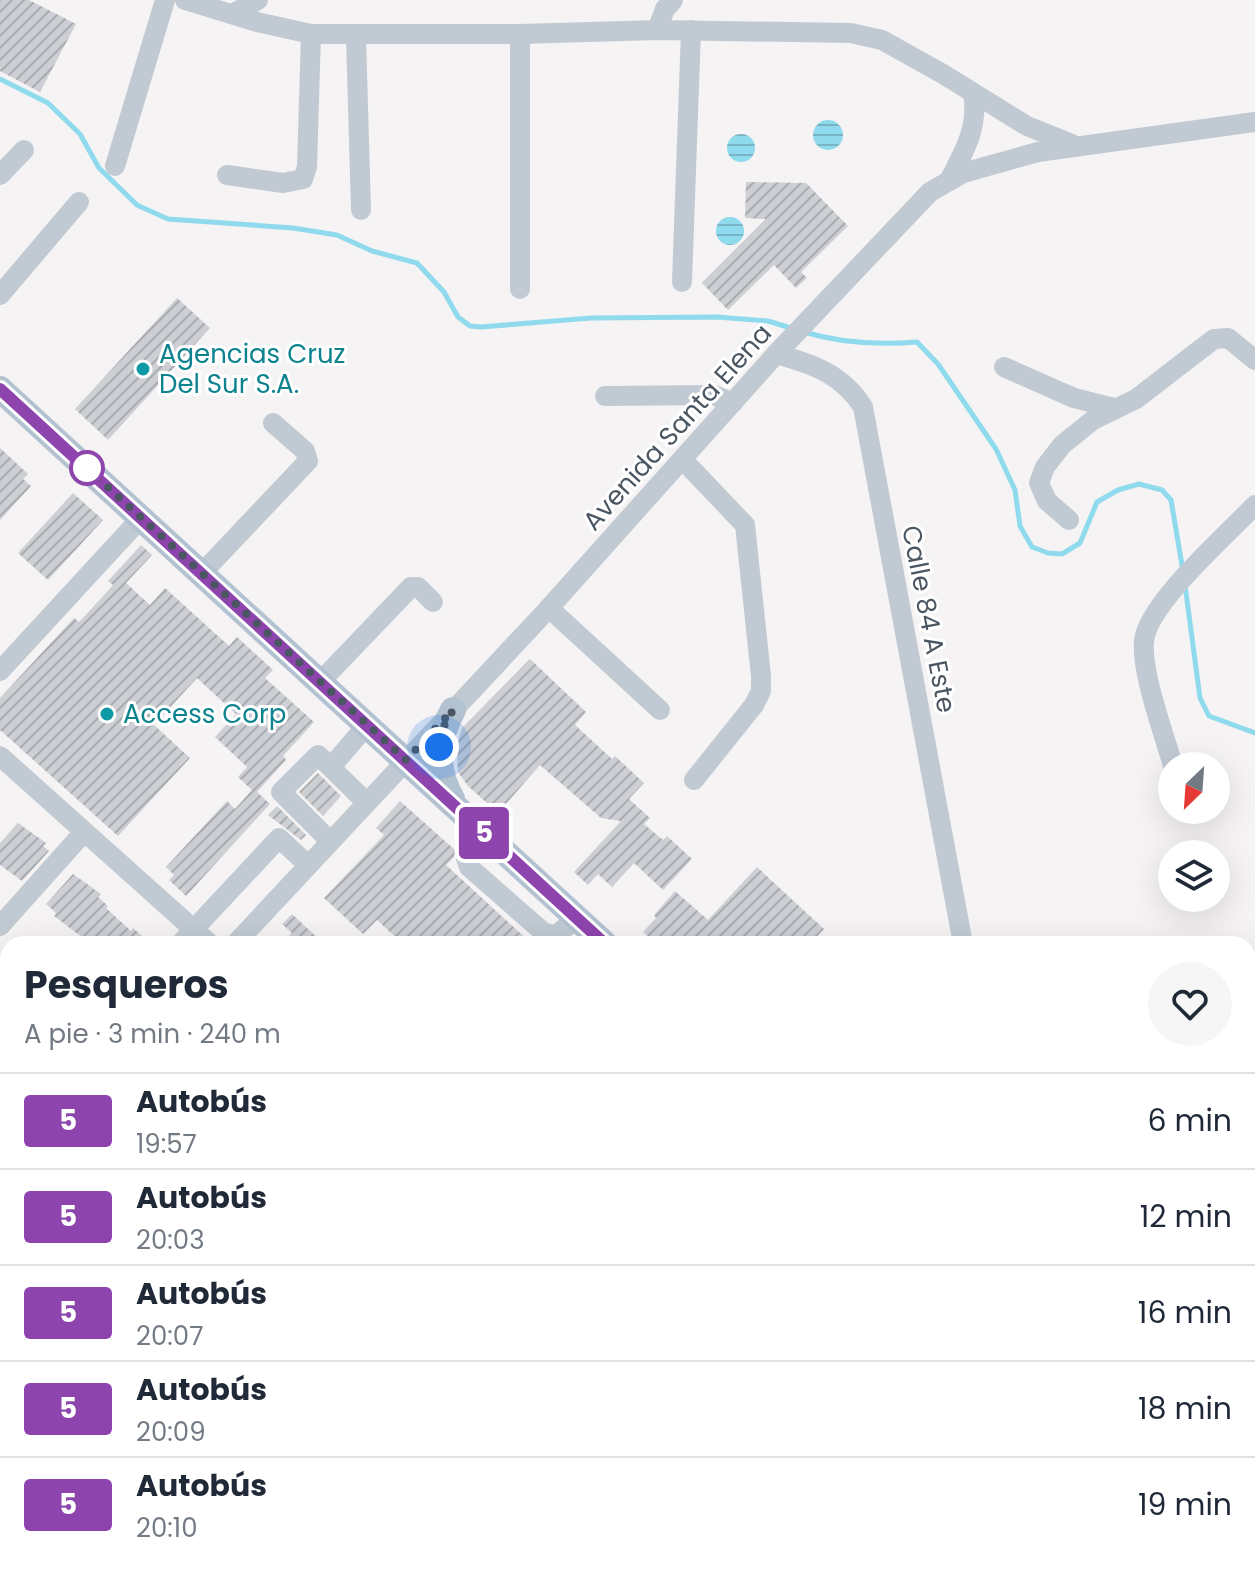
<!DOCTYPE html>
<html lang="es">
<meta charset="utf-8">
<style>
body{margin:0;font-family:Poppins,sans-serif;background:#f6f6f7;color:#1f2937;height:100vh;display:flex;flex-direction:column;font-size:30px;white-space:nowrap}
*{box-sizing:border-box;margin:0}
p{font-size:26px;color:#747a83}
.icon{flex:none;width:44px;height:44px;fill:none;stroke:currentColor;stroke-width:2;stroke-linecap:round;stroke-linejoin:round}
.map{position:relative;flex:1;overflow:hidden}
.drawer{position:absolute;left:0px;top:936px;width:1256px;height:634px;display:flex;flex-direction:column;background:#fff;border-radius:24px 24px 0 0;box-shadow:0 8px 32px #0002}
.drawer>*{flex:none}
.badge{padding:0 16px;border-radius:6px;font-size:28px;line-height:52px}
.needle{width:52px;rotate:205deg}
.tools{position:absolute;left:1158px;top:752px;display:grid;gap:16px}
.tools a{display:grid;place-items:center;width:72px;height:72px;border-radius:50%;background:#fff;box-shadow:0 8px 32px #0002;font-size:40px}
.you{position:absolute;width:40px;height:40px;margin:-20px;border:6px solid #fff;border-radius:50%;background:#1a73e8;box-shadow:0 0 0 12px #1a73e833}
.map>.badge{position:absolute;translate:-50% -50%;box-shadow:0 0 0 4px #fff}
.round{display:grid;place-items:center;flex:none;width:84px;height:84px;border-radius:42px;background:#f6f6f7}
.head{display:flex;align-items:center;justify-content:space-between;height:136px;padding:0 24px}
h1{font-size:38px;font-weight:700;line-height:60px}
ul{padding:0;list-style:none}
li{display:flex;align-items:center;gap:24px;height:96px;padding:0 24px;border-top:2px solid #e0e1e3}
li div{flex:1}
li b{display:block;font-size:30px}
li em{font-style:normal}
li .badge{min-width:88px;font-weight:700;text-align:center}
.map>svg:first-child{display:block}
.commercial{fill:#fdf9ef}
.water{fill:url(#water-rules)}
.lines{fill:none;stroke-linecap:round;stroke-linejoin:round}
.stream{stroke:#90daee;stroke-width:5}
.building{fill:url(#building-hatch)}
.minor{stroke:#c1cad2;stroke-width:20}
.major{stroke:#b3c2d1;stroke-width:26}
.line-casing{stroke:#fff;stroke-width:18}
.line{stroke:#8e44ad;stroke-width:12}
.walk{stroke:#4a5661;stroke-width:8;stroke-dasharray:0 14.4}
.culture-dot{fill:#0f9aa8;stroke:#fff;stroke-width:3}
.stop-dot{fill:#fff;stroke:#8e44ad;stroke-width:4}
.labels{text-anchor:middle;stroke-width:6;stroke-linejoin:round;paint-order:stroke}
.culture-label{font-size:26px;fill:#0d838f;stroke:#fff;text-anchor:start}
.street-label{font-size:26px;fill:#4a5661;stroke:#fff}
</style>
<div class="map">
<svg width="1255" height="1569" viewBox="0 0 1255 1569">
<defs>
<pattern id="water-rules" width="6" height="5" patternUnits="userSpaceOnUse" patternTransform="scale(2)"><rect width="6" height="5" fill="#90daee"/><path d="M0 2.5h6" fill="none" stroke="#78b4c4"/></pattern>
<pattern id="building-hatch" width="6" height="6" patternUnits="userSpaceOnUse" patternTransform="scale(2)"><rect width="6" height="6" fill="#cdcfd5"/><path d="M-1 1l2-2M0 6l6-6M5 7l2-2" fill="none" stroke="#a8abb0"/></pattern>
</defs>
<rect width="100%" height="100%" fill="#f5f3f3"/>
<polygon class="commercial" points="705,1562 824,1562 821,1569 741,1569"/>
<g class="water">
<circle cx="828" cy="135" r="15"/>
<circle cx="741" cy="148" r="14"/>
<circle cx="730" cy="231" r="14"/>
</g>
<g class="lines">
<g class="stream">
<polyline points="0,79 48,103 80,134 99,168 137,205 168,219 293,228 337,235 372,251 417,263 444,292 458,317 470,326 481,327 591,318 717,317 768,321 794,329"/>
<path d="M 804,332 C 840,343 879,345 917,342 L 938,364 L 996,449 L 1015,490 L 1020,526 L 1032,547 L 1048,553 L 1062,554 L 1080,543 L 1097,502 L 1118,490 L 1139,484 L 1162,490 L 1171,500 L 1183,571"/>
<polyline points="1185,585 1200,698 1209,716 1255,733"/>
<polyline points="0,1357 8,1371"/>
<polyline points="0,1560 8,1549"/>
</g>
</g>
<g class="building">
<polygon points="0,0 29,0 76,24 40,92 0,71"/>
<polygon points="746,182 806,183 848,226 801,272 807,278 796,288 774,265 728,310 702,283 766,219 745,218"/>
<polygon points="177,298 210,328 108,440 75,409"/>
<polygon points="0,448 28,474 23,479 31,486 0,520"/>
<polygon points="73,493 103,520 48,580 18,553"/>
<polygon points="141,545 152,555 126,583 150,605 165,588 229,646 237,637 273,670 265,678 314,722 283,756 286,760 257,792 270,804 186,896 169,880 174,875 166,867 227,801 235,809 252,790 238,777 247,767 215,737 236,714 197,678 154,725 190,758 118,836 0,730 0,698 74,618 79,622 94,606 113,585 108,581"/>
<polygon points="530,659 586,712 575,725 612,759 615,756 644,783 629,799 650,818 644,824 663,840 667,836 692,859 663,890 634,863 612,887 598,874 588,885 574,872 621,821 601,818 540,765 498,813 468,786 458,772 457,746 462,728"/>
<polygon points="318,773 341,796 323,816 299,792"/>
<polygon points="400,801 455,850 454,857 446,865 532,944 403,944 377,920 363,934 324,898 384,835 376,828"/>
<polygon points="277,806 306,835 301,840 268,815"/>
<polygon points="18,823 46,843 43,846 49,851 22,881 0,865 0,843"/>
<polygon points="757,867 824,929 810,944 657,944 643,932 656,918 654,915 675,891 708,920"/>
<polygon points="73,874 101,894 98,897 108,906 106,908 131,931 133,928 151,944 91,944 54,916 56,913 46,904"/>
<polygon points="292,914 324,944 282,944 292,933 282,924"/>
</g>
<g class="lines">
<g class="minor">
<polyline points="185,0 257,22 311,34 520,34 657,30 851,33 882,40 943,74 1027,126 1072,144"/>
<polyline points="232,14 258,0"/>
<polyline points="657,30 665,9 673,0"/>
<polyline points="520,34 520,289"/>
<polyline points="356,36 361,210"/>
<polyline points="115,166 165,0"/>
<polyline points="0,175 24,150"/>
<polyline points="227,175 283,183 303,179 307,167 311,34"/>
<path d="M 950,179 C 965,150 979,126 973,93"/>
<polyline points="682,282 691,30"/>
<polyline points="0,295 79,202"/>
<path d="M 776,354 C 813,364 842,374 863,407 L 963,944"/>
<polyline points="1004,367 1074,398 1114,408"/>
<polyline points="605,396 714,395 733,403"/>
<polyline points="683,460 745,525 761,676 761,691 754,705 694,780"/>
<polyline points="1069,520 1047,501 1039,483 1045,467 1062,445 1093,420 1136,399 1214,339 1228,338 1255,360"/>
<polyline points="202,573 308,461 305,451 273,423"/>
<polyline points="549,608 660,710"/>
<polyline points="0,671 141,518"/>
<polyline points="320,682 411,587 418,587 433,602"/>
<polyline points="0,756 210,944"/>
<path d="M 1173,766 C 1164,733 1141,673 1144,641 C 1147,604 1228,534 1255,505"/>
<polyline points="331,767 367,725"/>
<polyline points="1184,810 1185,811"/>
<polyline points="484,833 471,847 466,858 469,867 543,932 555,936 577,918"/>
<polyline points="330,841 281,792 318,755 366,802"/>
<polyline points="0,926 84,832"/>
<polyline points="180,944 279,838 308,865"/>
<polyline points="235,944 549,608 776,354 930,192 963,173 1038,152 1255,122"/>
<polyline points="1255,1023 1251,1037 1255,1063"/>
<polyline points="0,1083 8,1090"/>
<polyline points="0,1201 8,1192"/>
<polyline points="107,1562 109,1569"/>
<polyline points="228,1562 230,1569"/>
<polyline points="1075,1562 1077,1569"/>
<polyline points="567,1569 568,1562"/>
<polyline points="800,1569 803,1562"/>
<polyline points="837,1569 839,1562"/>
</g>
<g class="major">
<polyline points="0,389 605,944"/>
<path d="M 452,799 C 435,769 436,740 453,710"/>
<polyline points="1248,1536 1255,1542"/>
</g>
</g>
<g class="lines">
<g class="line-casing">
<polyline id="line" points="0,389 605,944"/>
</g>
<use href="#line" class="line"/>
<polyline class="walk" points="87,468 406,760 453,710 444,726 439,747"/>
</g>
<g class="culture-dot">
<circle cx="143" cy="369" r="8"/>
<circle cx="107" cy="714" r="8"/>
</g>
<circle class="stop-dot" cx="87" cy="468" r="16"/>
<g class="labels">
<g class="culture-label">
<text x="159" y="363">Agencias Cruz<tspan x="159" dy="30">Del Sur S.A.</tspan></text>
<text x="123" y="723">Access Corp</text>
</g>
<g class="street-label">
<text transform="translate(677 427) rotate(-48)" y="9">Avenida Santa Elena</text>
<text transform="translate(929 619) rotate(79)" y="9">Calle 84 A Este</text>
</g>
</g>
</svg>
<div class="tools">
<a><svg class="needle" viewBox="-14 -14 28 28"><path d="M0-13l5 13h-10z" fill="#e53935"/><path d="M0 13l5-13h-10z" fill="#747a83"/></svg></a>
<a><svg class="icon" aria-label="layers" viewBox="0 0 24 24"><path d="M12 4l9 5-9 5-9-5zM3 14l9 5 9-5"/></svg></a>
</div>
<div class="you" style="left:439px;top:747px"></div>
<b class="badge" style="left:484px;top:833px;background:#8e44ad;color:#fff">5</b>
<section class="drawer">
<div class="head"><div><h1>Pesqueros</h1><p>A pie · 3 min · 240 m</p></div><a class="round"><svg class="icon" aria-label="heart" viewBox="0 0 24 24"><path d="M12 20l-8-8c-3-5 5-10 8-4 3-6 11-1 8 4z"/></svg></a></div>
<ul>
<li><span class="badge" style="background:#8e44ad;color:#fff">5</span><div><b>Autobús</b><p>19:57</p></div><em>6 min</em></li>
<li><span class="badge" style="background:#8e44ad;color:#fff">5</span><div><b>Autobús</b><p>20:03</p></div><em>12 min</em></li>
<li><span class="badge" style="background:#8e44ad;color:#fff">5</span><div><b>Autobús</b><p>20:07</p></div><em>16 min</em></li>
<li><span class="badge" style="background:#8e44ad;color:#fff">5</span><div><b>Autobús</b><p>20:09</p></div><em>18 min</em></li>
<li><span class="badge" style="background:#8e44ad;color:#fff">5</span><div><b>Autobús</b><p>20:10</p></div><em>19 min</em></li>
</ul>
</section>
</div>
